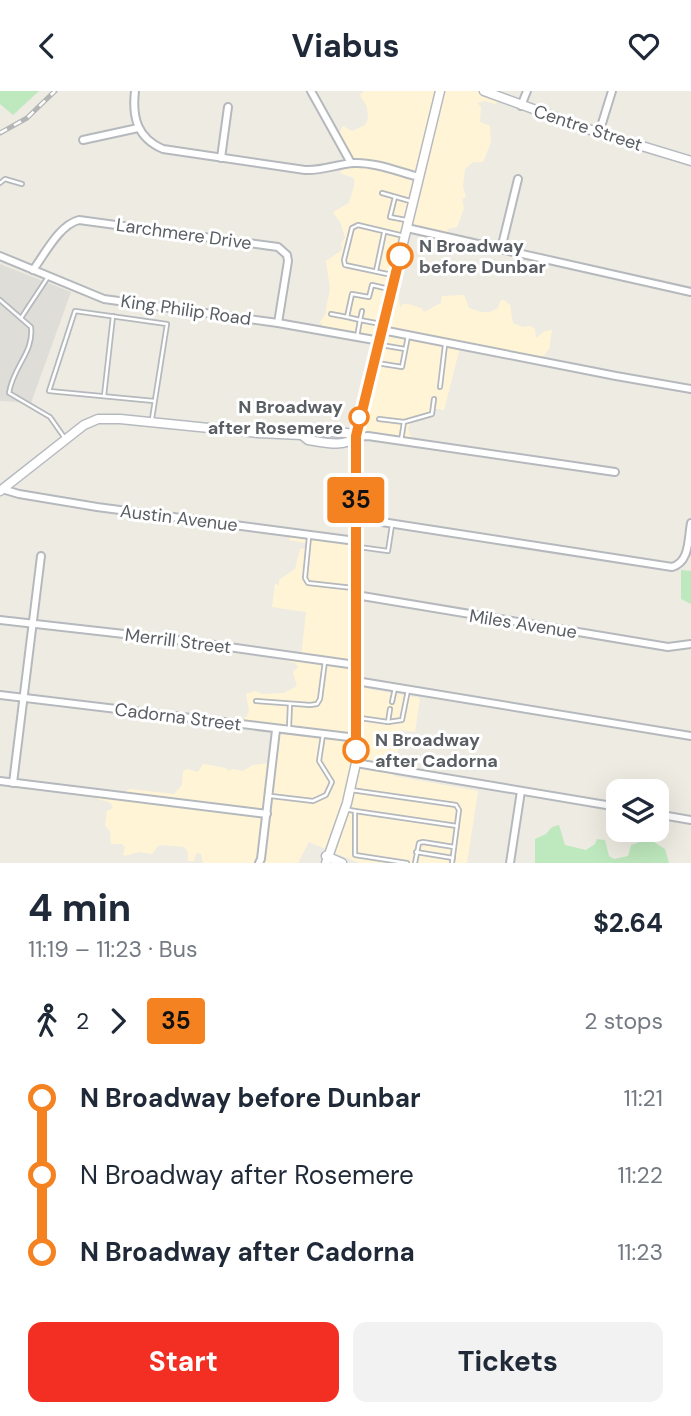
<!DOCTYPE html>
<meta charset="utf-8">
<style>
body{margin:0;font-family:"DM Sans",sans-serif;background:#f2f2f3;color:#1f2937;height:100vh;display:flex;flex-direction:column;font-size:26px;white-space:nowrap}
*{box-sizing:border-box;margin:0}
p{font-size:23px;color:#747a83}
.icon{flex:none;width:38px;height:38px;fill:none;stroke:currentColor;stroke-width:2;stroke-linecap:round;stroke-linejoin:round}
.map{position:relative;height:772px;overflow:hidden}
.details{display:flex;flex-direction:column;background:#fff;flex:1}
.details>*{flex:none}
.badge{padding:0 14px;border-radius:5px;font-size:24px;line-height:46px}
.buttons{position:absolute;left:606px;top:688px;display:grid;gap:14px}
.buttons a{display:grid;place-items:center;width:63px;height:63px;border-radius:14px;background:#fff;box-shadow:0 7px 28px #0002;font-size:35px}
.map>.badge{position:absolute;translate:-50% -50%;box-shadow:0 0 0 4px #fff}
.legs{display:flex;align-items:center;gap:10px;height:77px;padding:0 28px;font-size:23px}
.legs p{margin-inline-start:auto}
.overview{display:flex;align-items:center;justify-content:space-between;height:119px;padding:0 28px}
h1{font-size:38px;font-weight:700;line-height:52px}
.action{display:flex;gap:14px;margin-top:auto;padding:14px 28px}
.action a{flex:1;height:80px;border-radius:14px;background:#f32f23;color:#fff;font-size:28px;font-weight:700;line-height:80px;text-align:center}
.action a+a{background:#f2f2f3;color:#1f2937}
ul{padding:0 28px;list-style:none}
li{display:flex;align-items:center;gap:24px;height:77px;font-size:26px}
li i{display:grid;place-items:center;width:10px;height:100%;margin:0 9px;background:currentColor}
li i::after{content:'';width:18px;height:18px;margin:-9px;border:5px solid;border-radius:50%;background:#fff}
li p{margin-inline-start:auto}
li:first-child i{background:linear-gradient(#0000 50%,currentColor 0)}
li:last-child i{background:linear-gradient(currentColor 50%,#0000 0)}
header{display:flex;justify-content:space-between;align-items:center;height:91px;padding:0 28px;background:#fff;font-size:32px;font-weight:700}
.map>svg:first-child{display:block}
.commercial{fill:#fff5d6}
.industrial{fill:#dfddd7}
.green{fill:#bee8bd}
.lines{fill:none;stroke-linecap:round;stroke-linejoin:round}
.lane-casing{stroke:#b5b9bd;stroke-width:6}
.street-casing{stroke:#b5b9bd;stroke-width:10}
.secondary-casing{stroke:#b6bac0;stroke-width:11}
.lane{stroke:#fff;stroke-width:2.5}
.street{stroke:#fff;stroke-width:6}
.secondary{stroke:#fff;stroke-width:8}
.rail-casing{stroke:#b4b5b5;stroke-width:5}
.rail{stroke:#fff;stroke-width:2.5;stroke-dasharray:8;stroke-linecap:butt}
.line-1-casing{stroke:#fff;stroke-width:16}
.line-1{stroke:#f58220;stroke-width:10}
.stop-1-dot{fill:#fff;stroke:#f58220;stroke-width:3.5}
.labels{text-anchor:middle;stroke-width:6;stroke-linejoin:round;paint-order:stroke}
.street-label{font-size:18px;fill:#5a5f64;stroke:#fff}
.stop-label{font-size:18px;font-weight:bold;fill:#5a5f64;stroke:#fff;text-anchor:start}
</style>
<header><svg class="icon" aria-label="back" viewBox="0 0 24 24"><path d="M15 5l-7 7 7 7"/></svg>Viabus<svg class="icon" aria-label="heart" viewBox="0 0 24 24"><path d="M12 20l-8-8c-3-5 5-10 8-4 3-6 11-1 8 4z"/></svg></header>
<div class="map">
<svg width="691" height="772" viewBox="0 0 691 772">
<rect width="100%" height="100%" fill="#eeebe2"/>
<g class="commercial">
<polygon points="364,0 487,0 498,8 496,13 485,10 477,12 481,16 480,31 490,35 491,51 483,71 473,71 465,78 463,96 466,106 462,108 464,117 457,136 447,138 449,142 466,149 462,153 407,141 393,200 398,199 400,217 403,213 408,213 421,217 424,221 441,212 442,205 464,204 469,217 481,221 490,221 498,217 500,210 504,209 510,214 513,232 522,236 531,235 535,238 536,247 545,240 552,239 549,258 540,269 460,256 444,319 432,317 430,324 416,327 410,333 408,338 410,345 417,349 414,355 358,346 381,251 327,242 320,231 325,224 330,198 326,170 342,159 341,152 345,147 341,133 333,121 349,112 354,95 354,87 340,82 348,71 336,48 343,35 352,40 365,34 368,28 367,16 360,4"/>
<polygon points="291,444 354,452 357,593 368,598 420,607 415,641 401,639 394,685 478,700 467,772 359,772 309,751 298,772 203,772 201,763 198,762 196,763 194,770 188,770 188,761 184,756 162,754 158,755 152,763 139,761 125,765 123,763 125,756 122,753 111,753 110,740 105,735 107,720 113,717 112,714 109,711 97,708 99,704 119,703 130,698 174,703 182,694 183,680 187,678 198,681 203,673 226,677 228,680 233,678 243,680 253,674 269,672 272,675 277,641 241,636 239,631 247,625 249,619 246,603 255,600 262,603 284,602 297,595 293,581 298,576 295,572 284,569 285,565 301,566 306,521 272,516 275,493 279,494 279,489 295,478 300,458 308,457 305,452 289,449"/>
</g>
<polygon class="industrial" points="0,173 71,201 31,312 0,310"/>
<g class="green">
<polygon points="0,0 39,0 13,24 0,13"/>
<polygon points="681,479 691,480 691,513 681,508"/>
<polygon points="559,734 565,754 586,759 595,753 597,748 605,749 609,765 614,768 628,765 631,754 649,748 665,758 669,772 535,772 535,748 546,743 552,736"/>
</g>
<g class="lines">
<g class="lane-casing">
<g id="lane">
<polyline points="0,92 5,88 22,93"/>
<polyline points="382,102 410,110"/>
<polyline points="395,106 390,126 406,129"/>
<polyline points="376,180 384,142"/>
<polyline points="392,184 345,174 344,169 352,137 358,134 404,145"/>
<path d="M 0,209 L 31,236 C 34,262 13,275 9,302 L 50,326 L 64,346"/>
<polyline points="362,220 360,229 347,226 352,203 369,206 372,194 389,198"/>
<polyline points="331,223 347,226"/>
<polyline points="21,227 48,186"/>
<polyline points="357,246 360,229 381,233"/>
<polyline points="381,254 405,258"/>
<polyline points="377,272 402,276 408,245"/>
<polyline points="440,296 445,254"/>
<polyline points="104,305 113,225"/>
<polyline points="152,328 167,233 75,220 49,300 154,310"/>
<polyline points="379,328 404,331"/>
<polyline points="401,350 404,331 432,323 434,308"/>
<polyline points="309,446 305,487 308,492 353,497"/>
<polyline points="359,456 388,460 392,434"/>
<polyline points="256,610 310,614 317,613 320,608 325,570"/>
<polyline points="392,611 395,597"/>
<polyline points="360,627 388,631 402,629 408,599"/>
<polyline points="388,631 390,618"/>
<polyline points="289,637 290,613"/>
<polyline points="351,699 456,714 459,719 452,772"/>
<polyline points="271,705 313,710 326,704 332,691 319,670 323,644"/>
<polyline points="345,718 355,720 355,764 407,772"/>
<polyline points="355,720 457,735"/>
<polyline points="416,761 453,767"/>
<polyline points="415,772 419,752 423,751 454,756"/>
</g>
</g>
<g class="street-casing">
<g id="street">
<path d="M 135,0 C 132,26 137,47 163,58 L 305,79 C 323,80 337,73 354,72 C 375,71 399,81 419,86"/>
<polyline points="311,0 351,72"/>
<polyline points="521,15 527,0"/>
<polyline points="599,42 612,0"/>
<polyline points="83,49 138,37"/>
<polyline points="221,67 228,16"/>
<polyline points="407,137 691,201"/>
<polyline points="501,158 518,88"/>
<polyline points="0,165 104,208 278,232 380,250"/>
<path d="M 33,179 C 45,163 59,134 79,129 L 278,156 L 287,164 L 288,170 L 278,232"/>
<polyline points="382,239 616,285 691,298"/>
<polyline points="356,346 368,345 615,381"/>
<polyline points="2,398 19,403 97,416 356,450"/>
<path d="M 356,427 L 672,476 C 690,471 688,448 691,432"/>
<polyline points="356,504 668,556 691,553"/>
<polyline points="0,529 186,550 356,574"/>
<polyline points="356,590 691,645"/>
<polyline points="0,604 357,647"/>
<polyline points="356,672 618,716"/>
<polyline points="0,690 267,723"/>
<polyline points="13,692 41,465"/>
<polyline points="656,723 691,729"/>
<polyline points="259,772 261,768 276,639"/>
<polyline points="510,772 521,700"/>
</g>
</g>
<g class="secondary-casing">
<g id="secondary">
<polyline points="484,0 599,42 691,70"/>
<path d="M 302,344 L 308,349 C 323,351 344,357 356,346"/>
<polyline points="0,400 84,334 98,328 120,328 258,342 302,344 312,340 347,342 356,346"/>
<polyline points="326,765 342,772"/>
<polyline points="326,772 347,712 356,672 356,346 440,0"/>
</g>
</g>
<use href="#lane" class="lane"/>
<use href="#street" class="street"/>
<use href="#secondary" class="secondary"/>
<g class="rail-casing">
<polyline id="rail" points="0,42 27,27 55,0"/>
</g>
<use href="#rail" class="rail"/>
</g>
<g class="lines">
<g class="line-1-casing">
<polyline id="line-1" points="356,659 356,345 400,165"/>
</g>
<use href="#line-1" class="line-1"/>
</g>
<g class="stop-1-dot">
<circle cx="400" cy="165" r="12"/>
<circle cx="359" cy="326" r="9"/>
<circle cx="356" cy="659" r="12"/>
</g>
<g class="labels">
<g class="street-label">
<text transform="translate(588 37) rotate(18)" y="6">Centre Street</text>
<text transform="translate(184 143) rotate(8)" y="6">Larchmere Drive</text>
<text transform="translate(186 219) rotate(8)" y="6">King Philip Road</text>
<text transform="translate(179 427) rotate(7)" y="6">Austin Avenue</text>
<text transform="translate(523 533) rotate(9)" y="6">Miles Avenue</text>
<text transform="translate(178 550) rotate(7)" y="6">Merrill Street</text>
<text transform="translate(178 626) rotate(7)" y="6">Cadorna Street</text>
</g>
<g class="stop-label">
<text x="419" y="161">N Broadway<tspan x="419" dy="21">before Dunbar</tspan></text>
<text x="343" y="322" text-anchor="end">N Broadway<tspan x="343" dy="21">after Rosemere</tspan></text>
<text x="375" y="655">N Broadway<tspan x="375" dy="21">after Cadorna</tspan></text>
</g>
</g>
</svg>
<div class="buttons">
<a><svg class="icon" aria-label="layers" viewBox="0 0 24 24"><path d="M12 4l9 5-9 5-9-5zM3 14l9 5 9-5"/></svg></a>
</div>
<b class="badge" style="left:356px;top:409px;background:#f58220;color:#111">35</b>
</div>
<section class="details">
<div class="overview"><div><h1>4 min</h1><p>11:19 – 11:23 · Bus</p></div><b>$2.64</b></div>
<div class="legs"><svg class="icon" aria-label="walk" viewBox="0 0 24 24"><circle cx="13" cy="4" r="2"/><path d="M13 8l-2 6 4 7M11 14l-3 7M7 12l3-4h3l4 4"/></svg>2<svg class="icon" aria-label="forward" viewBox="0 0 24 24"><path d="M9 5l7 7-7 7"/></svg><b class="badge" style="background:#f58220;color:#111">35</b><p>2 stops</p></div>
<ul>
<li><i style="color:#f58220"></i><b>N Broadway before Dunbar</b><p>11:21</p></li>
<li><i style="color:#f58220"></i><span>N Broadway after Rosemere</span><p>11:22</p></li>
<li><i style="color:#f58220"></i><b>N Broadway after Cadorna</b><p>11:23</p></li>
</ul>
<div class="action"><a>Start</a><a>Tickets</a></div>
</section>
